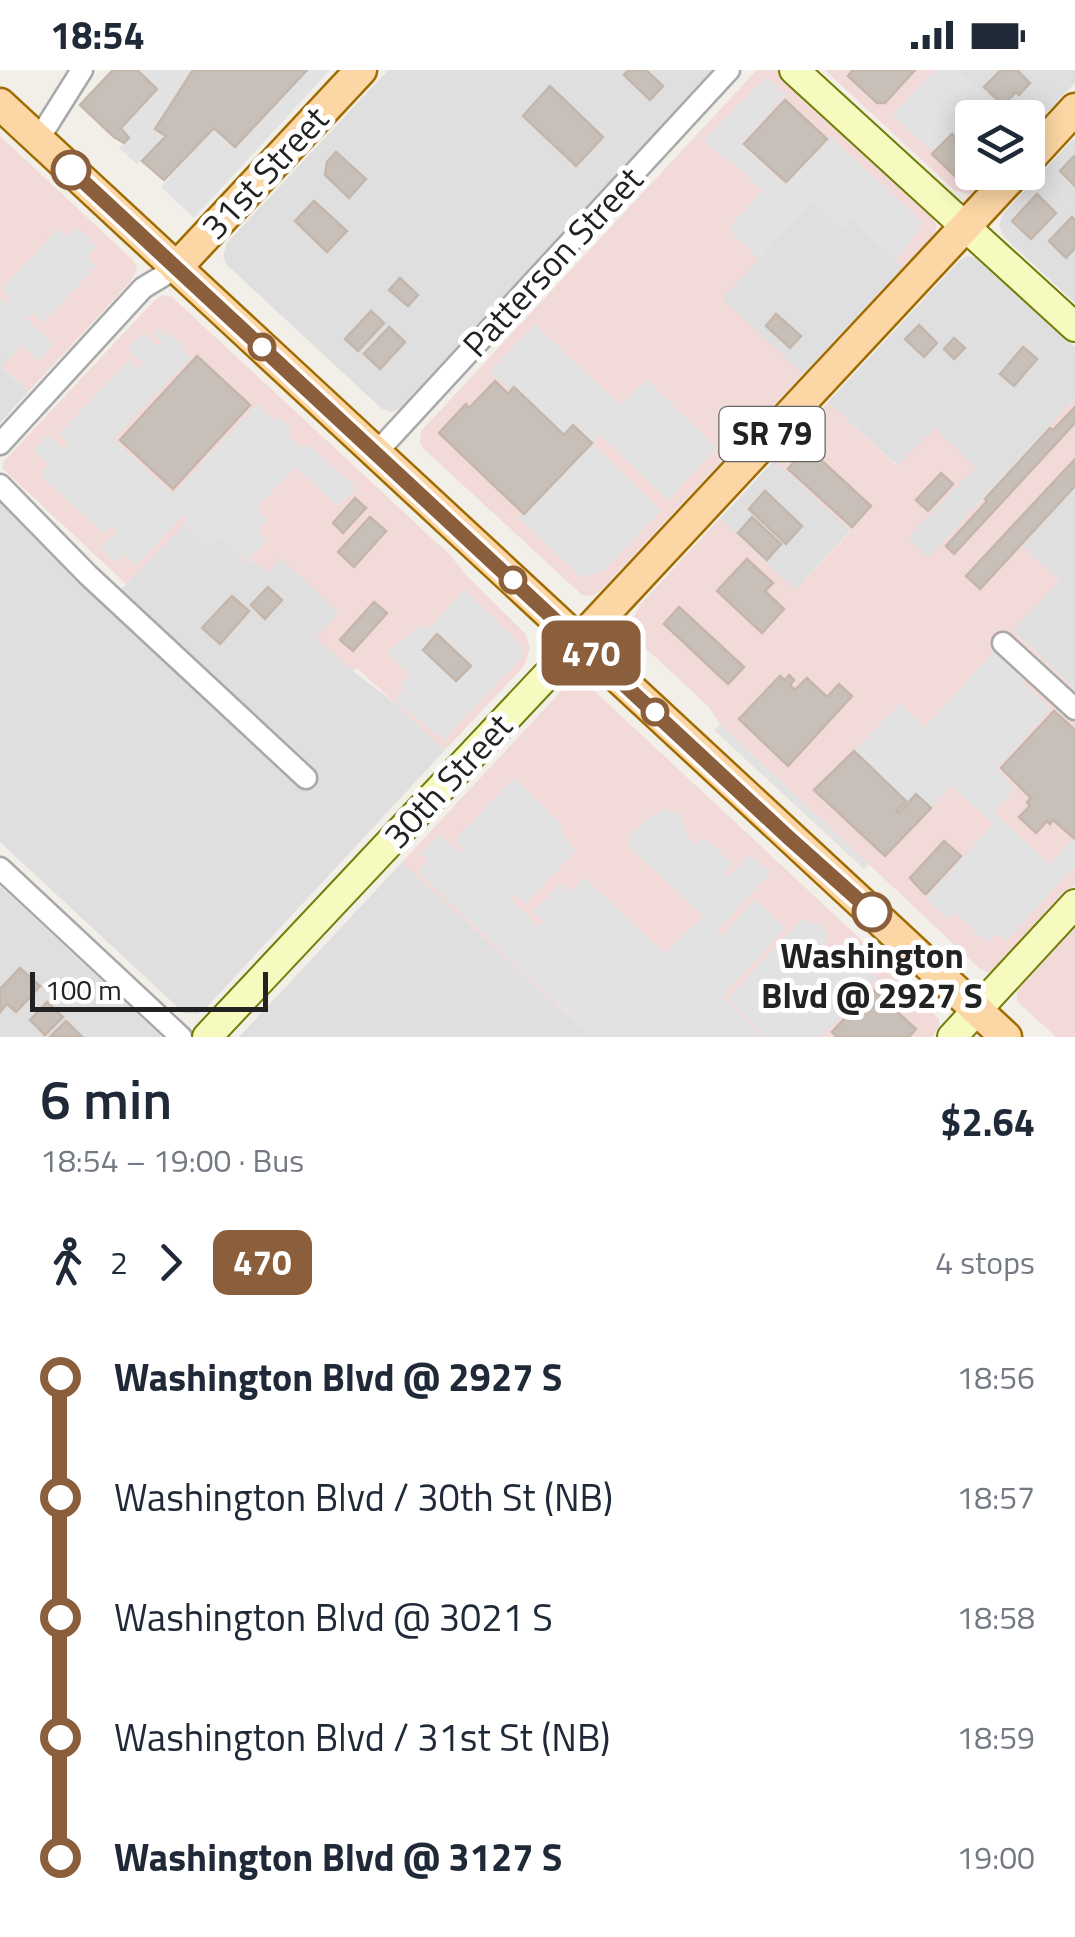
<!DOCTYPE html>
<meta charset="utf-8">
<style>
body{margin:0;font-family:"Titillium Web",sans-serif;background:#f6f6f7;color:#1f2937;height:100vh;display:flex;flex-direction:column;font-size:38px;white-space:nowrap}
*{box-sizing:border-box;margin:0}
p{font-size:32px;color:#747a83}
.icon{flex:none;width:55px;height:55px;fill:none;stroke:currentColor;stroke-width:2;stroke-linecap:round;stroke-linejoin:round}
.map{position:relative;height:967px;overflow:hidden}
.side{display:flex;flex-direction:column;background:#fff;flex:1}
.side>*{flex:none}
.badge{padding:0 20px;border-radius:15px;font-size:35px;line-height:65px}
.fabs{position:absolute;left:955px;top:30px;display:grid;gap:20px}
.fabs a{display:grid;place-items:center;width:90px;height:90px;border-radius:10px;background:#fff;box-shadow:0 5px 25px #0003;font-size:50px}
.scale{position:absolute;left:30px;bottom:25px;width:238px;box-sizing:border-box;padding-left:10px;border:5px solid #222;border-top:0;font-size:28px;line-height:35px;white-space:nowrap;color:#222;-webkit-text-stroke:8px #fff;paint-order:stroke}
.map>.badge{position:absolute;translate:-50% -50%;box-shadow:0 0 0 5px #fff}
.legs{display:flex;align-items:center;gap:15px;height:110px;padding:0 40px;font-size:32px}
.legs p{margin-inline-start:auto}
.head{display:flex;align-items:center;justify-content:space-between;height:170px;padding:0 40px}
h1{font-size:55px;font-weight:600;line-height:75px}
ul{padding:0 40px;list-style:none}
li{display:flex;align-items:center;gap:35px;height:120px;font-size:38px}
li i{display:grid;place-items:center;width:15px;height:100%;margin:0 12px;background:currentColor}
li i::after{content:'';width:25px;height:25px;margin:-12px;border:8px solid;border-radius:50%;background:#fff}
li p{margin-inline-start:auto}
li:first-child i{background:linear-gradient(#0000 50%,currentColor 0)}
li:last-child i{background:linear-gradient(currentColor 50%,#0000 0)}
.status{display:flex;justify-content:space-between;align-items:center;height:70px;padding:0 50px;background:#fff;direction:ltr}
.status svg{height:28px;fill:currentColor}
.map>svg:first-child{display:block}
.residential{fill:#e0dfdf}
.commercial{fill:#f2dad9}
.parking{fill:#e2e2e2}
.building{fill:#c7bfb8;stroke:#c4b6ab;stroke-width:2.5}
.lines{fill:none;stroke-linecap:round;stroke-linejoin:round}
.street-casing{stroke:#a9a9a9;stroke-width:25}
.secondary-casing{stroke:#707d05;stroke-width:32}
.primary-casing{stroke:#a06b00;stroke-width:35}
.street{stroke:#fff;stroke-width:20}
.secondary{stroke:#f7fabf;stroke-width:28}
.primary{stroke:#fcd6a4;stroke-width:30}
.line-1-casing{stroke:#fff;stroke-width:22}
.line-1{stroke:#8b5e3c;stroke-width:15}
.stop-1-dot{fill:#fff;stroke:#8b5e3c;stroke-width:5}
.labels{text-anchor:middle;stroke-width:10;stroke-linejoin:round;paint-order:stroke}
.shield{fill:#fff;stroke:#646464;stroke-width:2.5}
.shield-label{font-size:32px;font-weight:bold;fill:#222}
.street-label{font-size:35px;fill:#222;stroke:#fff}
.stop-label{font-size:35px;font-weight:bold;fill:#222;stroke:#fff}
</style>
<div class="status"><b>18:54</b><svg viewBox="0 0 49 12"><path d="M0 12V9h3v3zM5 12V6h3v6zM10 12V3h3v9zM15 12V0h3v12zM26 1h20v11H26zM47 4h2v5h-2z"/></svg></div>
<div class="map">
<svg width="1075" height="967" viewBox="0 0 1075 967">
<rect width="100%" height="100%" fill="#f2efe9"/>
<g class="residential">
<polygon points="388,0 716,0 403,337 392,342 382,339 227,195 223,186 227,173"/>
<polygon points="958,0 1075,0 1075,13 1028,62 1028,48 1012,47"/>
<polygon points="1073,69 1075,71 1075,233 1004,167 999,155 1003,144"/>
<polygon points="813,131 842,157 852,148 903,197 803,304 721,229"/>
<polygon points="967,186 981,189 1075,277 1075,328 928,488 907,468 976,396 898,396 828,332 960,190"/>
<polygon points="0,279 10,288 2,298 29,321 0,353"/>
<polygon points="774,390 851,460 795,520 720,449"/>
<polygon points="1075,417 1075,619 1013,560 1059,511 1022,475"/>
<polygon points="0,433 108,533 184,454 219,466 250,493 253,490 281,488 339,543 317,568 353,601 392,631 445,680 205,939 197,944 184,943 0,772"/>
<polygon points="402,792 590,967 239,967"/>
<polygon points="0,816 160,965 161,967 0,967"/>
</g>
<g class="commercial">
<polygon points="757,0 778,0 932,143 937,157 932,167 903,197 852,148 842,158 813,131 722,229 803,304 599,522 592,526 582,525 424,379 420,373 421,361"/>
<polygon points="825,0 958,0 1012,47 972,48 972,102 991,103 970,124 955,121"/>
<polygon points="0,66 134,191 137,200 130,212 29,321 2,297 10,288 0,279"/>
<polygon points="162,225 172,227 450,485 466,505 525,563 530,578 524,596 445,680 357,598 353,601 316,568 339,543 281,488 267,502 253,490 249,494 219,466 209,477 184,455 126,514 3,399 3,392 153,232"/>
<polygon points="1075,328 1075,417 1022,475 1059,511 1013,560 1075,619 1075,814 994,901 989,903 980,899 720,654 707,635 641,574 635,564 632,551 640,535 720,448 795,520 851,461 774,390 828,332 897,396 934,358 976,397 908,467 928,488"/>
<polygon points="577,611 587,614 898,904 912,924 939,949 939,957 932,967 590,967 402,792 566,616"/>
<polygon points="1075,856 1075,967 1056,967 1020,934 1017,930 1017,922 1020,915"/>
</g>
<g class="parking">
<polygon points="137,0 193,0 155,58 166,66 137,94 119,78 129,68 121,58 157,19"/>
<polygon points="307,0 330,0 194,148 161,117 214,58 235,77"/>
<polygon points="935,0 958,0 1012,47 972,48 972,83 952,64 933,82 892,45"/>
<polygon points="766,7 786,25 742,73 785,115 830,66 922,152 921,158 896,189 852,148 842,158 813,131 759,189 728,159 762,120 731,91 728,92 704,70"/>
<polygon points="77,158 97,176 89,184 90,189 96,196 43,253 33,243 27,248 53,275 38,291 22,275 10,288 0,279 0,229 4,233 9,231 9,228 1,219 58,159 66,166 70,165"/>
<polygon points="534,254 621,335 646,309 717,378 668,430 599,364 593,374 661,440 604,501 582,508 517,447 524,444 592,373 573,355 564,365 490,302"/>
<polygon points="159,258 167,266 171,264 184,276 182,279 191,288 113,369 173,424 257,333 271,349 279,348 291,358 289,366 302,377 310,376 356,418 338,436 295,397 257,438 268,450 258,461 267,470 247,491 219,466 209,477 184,454 188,449 183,445 137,495 124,484 116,493 100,478 117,461 116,457 111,456 104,464 40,405 48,394 33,380 48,364 63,378 67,377 68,372 58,365 129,290 138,298 141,296 142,293 128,280 143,263 157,275 161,274 161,271 153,264"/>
<polygon points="464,520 522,575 523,586 444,670 394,630 404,618 401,614 410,604 387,584 401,569 404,570 419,555 427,560"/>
<polygon points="998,577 1028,605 1022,612 1051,639 996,699 1015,718 994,742 1049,794 1072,770 1075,773 1075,796 1006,871 997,863 987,873 955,843 948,849 926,828 993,754 952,716 931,738 916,725 908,732 854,681 900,633 925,657"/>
<polygon points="720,654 869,794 864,799 714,660"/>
<polygon points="514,708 561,754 562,765 576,780 526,834 516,825 512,827 512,830 538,857 544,851 533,842 561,813 570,822 585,808 665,883 703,846 629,777 629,766 648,748 665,738 681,745 687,768 694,775 703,767 733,794 725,803 729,807 750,785 771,802 718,861 717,865 722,865 755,829 785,858 722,927 764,967 591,967 417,801 428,791 420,784 439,765 458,782 463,778 455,770"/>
<polygon points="802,849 814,854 818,852 830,865 823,876 834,879 833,886 846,889 851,884 877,908 822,967 767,967 727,929"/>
</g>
<g class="building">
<polygon points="113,0 137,0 157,19 121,58 129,68 124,73 114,67 80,35"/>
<polygon points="193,0 307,0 235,77 214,58 164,110 142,91 166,66 155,59"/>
<polygon points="629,0 646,0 663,16 650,30 624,5"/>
<polygon points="853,0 915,0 885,33 877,33 848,6"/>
<polygon points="1001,0 1017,0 1030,13 1019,25 1016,22 1003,35 984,17"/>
<polygon points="550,16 603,67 576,96 523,46"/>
<polygon points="785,30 827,69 786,112 744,74"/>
<polygon points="952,64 972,83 972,98 960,111 932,84"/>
<polygon points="336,82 366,109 349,128 325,105 327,92"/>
<polygon points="1074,86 1075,87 1075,116 1060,101"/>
<polygon points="1037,124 1056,143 1031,169 1012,151"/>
<polygon points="314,131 347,161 327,182 295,151"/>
<polygon points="1072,147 1075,150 1075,178 1066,188 1049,171"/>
<polygon points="400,208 418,225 408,236 389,220"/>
<polygon points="371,241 384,253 358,281 345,269"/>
<polygon points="776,244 801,266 790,278 766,256"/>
<polygon points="919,255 937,273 924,287 905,269"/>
<polygon points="389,257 405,272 380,299 364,284"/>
<polygon points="954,268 965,278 954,289 944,279"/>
<polygon points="1023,277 1037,289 1014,316 1000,304"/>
<polygon points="197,286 250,335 173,419 120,370"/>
<polygon points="495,311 508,324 514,317 564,365 573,355 592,373 524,444 439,363 466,334 469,338"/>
<polygon points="1075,337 1075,353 954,484 946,476 987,431 985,429 1050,358 1053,360"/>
<polygon points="807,377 871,436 852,457 788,399"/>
<polygon points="1075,389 1075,416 980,519 966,506"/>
<polygon points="941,403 953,414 928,441 916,430"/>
<polygon points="765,421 802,456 786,474 749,439"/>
<polygon points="355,428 366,438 343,463 333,453"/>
<polygon points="370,447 386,461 354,497 338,482"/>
<polygon points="752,447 781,474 767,490 738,463"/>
<polygon points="747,489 773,513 765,521 784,539 762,563 717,521"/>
<polygon points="268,517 282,530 265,549 251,535"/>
<polygon points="232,526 249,541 220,574 202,558"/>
<polygon points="374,532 387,543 353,581 340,570"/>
<polygon points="679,537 744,597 728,614 664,554"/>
<polygon points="437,564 471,596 456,611 423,580"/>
<polygon points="789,605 794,610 790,615 795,620 807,608 827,627 839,614 852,626 788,696 739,649 780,606 785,610"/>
<polygon points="1054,641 1075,660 1075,769 1053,750 1050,754 1047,751 1036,763 1019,747 1030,736 1027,732 1031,728 1001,698"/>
<polygon points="854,681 906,731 897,741 899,743 916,724 931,738 885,786 814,720"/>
<polygon points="944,771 961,786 926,824 924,823 910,808"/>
<polygon points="20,898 40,916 16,942 7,934 0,942 0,919"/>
<polygon points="872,919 916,959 909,967 837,967 832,962"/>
<polygon points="47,932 63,947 45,965 30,950"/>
<polygon points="66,951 81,966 50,967"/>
</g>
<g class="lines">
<g class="street-casing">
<g id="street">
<polyline points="38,70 82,0"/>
<polyline points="0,374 143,218 176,198"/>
<polyline points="376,383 729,0"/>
<polyline points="0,415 88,505 306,708"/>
<polyline points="1003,573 1075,639"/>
<polyline points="0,798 181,967"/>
</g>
</g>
<g class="secondary-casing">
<g id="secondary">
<polyline points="794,0 1075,257"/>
<polyline points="207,967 578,572"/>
<polyline points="952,967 1075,834"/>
</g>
</g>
<g class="primary-casing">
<g id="primary">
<polyline points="0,34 1006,967"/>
<polyline points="1028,90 1075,39"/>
<polyline points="176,198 361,0"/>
<polyline points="578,572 1016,102"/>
</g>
</g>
<use href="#street" class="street"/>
<use href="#secondary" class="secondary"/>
<use href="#primary" class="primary"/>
</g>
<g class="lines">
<g class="line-1-casing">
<polyline id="line-1" points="71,100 788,767 872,842"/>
</g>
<use href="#line-1" class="line-1"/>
</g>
<g class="stop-1-dot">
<circle cx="71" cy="100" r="18"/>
<circle cx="262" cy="277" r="12"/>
<circle cx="513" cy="510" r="12"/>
<circle cx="655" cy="642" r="12"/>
<circle cx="872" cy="842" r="18"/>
</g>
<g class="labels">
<rect class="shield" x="719.5" y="337" width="105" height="54" rx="8"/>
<g class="shield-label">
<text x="772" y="375">SR 79</text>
</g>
<g class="street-label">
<text transform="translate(265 103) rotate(-47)" y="12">31st Street</text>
<text transform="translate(553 192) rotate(-47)" y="12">Patterson Street</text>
<text transform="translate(448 711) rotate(-47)" y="12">30th Street</text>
</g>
<g class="stop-label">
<text x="872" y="898">Washington<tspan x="872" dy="40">Blvd @ 2927 S</tspan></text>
</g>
</g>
</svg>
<div class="fabs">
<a><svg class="icon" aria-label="layers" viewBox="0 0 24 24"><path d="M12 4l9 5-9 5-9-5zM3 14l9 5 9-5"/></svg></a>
</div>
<div class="scale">100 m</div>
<b class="badge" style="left:591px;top:583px;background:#8b5e3c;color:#fff">470</b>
</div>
<section class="side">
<div class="head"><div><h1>6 min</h1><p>18:54 – 19:00 · Bus</p></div><b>$2.64</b></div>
<div class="legs"><svg class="icon" aria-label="walk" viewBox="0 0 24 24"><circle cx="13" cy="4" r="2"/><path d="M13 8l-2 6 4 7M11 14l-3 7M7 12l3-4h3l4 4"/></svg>2<svg class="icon" aria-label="forward" viewBox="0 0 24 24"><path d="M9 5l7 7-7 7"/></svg><b class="badge" style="background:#8b5e3c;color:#fff">470</b><p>4 stops</p></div>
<ul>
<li><i style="color:#8b5e3c"></i><b>Washington Blvd @ 2927 S</b><p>18:56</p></li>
<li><i style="color:#8b5e3c"></i><span>Washington Blvd / 30th St (NB)</span><p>18:57</p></li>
<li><i style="color:#8b5e3c"></i><span>Washington Blvd @ 3021 S</span><p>18:58</p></li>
<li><i style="color:#8b5e3c"></i><span>Washington Blvd / 31st St (NB)</span><p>18:59</p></li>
<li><i style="color:#8b5e3c"></i><b>Washington Blvd @ 3127 S</b><p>19:00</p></li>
</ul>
</section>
